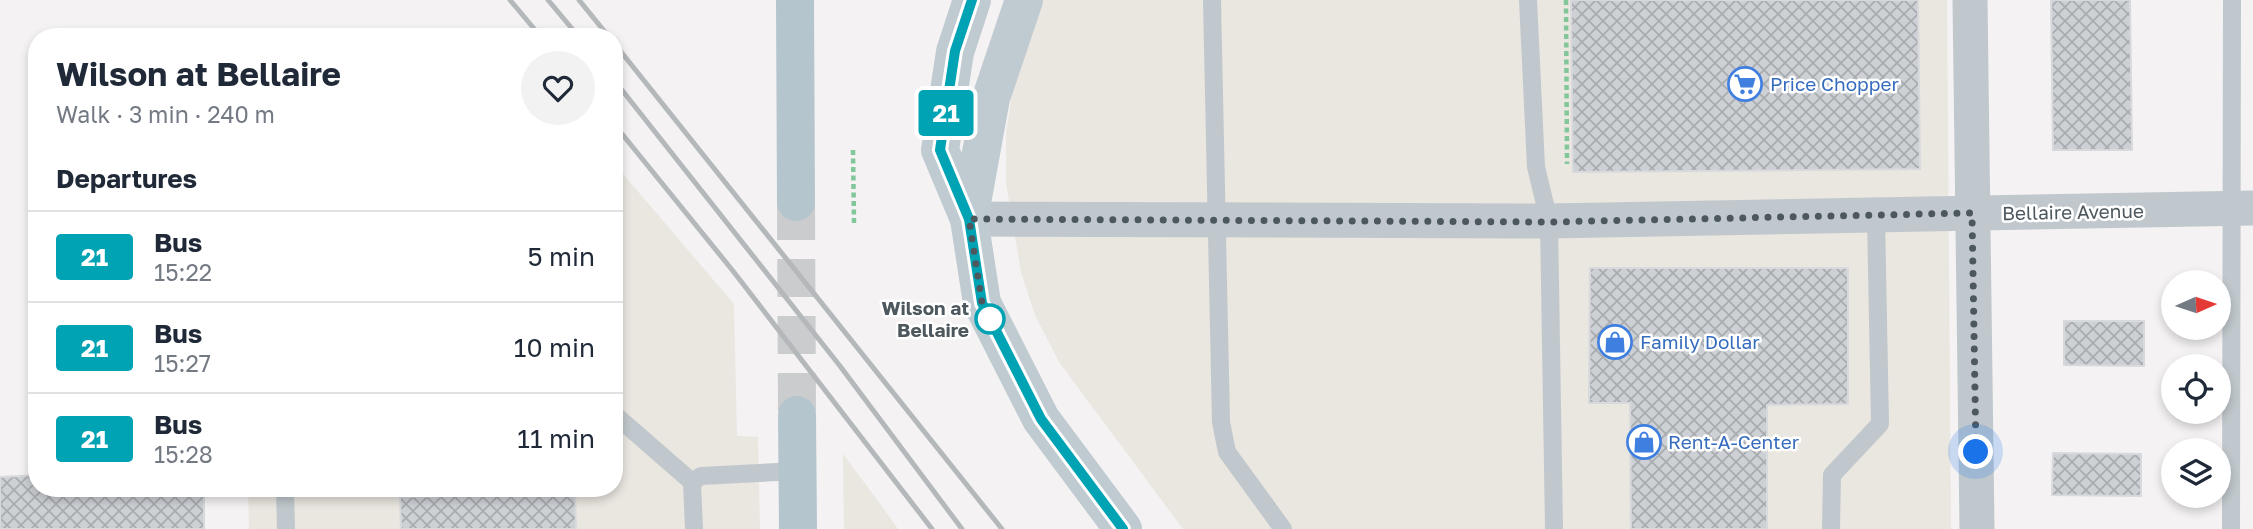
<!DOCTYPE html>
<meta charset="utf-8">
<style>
body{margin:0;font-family:"Golos Text",sans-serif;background:#f2f2f3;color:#1f2937;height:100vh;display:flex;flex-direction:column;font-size:26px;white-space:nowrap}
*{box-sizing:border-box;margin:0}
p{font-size:23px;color:#747a83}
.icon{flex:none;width:38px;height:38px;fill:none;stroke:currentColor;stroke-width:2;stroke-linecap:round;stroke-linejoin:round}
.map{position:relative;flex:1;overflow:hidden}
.side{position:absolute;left:28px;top:28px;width:595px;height:469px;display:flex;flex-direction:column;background:#fff;border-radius:28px;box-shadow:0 4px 10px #0003}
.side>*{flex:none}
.badge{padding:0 14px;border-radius:5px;font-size:24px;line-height:46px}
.needle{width:46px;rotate:87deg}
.controls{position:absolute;left:2161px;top:270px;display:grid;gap:14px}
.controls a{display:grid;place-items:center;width:70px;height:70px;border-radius:50%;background:#fff;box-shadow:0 4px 10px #0003;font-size:35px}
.you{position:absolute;width:35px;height:35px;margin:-18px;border:5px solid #fff;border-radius:50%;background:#1a73e8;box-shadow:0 0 0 10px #1a73e833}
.map>.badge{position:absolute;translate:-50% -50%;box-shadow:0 0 0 4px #fff}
h2{padding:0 28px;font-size:26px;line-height:63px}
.round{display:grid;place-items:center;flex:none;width:74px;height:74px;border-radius:37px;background:#f2f2f3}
.head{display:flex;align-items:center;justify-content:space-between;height:119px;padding:0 28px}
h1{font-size:33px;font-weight:700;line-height:52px}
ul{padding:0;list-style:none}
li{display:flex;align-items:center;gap:21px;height:91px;padding:0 28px;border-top:2px solid #e0e1e3}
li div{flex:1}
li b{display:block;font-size:26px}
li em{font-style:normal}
li .badge{min-width:77px;font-weight:700;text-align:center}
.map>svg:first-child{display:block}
.commercial{fill:#eae6e0}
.building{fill:url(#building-cross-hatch);stroke:#d7d9dd;stroke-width:2}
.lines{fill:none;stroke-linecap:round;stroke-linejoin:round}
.primary-tunnel{stroke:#caccce;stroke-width:38;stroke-dasharray:38 19;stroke-linecap:butt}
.path{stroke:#82c79a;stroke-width:4.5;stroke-dasharray:5 3.5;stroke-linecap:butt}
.lane{stroke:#c0c8cd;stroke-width:18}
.street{stroke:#c0c8cd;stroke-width:35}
.secondary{stroke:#c0cbd1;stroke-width:38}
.primary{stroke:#b5c5cd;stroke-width:38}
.rail{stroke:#b5b8bb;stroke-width:5}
.line-casing{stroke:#fff;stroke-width:16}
.line{stroke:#00a3b4;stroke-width:10}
.walk{stroke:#4c585e;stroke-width:7;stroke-dasharray:0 12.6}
.stop-dot{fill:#fff;stroke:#00a3b4;stroke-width:3.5}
.labels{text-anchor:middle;stroke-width:5;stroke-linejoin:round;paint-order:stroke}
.shop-label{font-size:19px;fill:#366cbe;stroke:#fff;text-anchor:start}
.street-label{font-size:19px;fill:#4c585e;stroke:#fff}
.stop-label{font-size:19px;font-weight:bold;fill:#4c585e;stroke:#fff;text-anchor:end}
</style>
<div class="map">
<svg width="2253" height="529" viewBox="0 0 2253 529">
<defs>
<pattern id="building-cross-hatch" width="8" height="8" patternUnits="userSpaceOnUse" patternTransform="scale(1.75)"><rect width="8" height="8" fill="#cdd0d4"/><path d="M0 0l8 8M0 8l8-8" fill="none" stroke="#a9acaf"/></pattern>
</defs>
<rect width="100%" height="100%" fill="#f4f2f3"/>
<g class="commercial">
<polygon points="1041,0 1947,0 1951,529 1183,529 1059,362 1035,315 1021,272 1006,183 1006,133 1015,74"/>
<polygon points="614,168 618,168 734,304 737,436 758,437 760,529 249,529 248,488 614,488"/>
<polygon points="843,454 878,501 898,529 844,529"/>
</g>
<g class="building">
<polygon points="1571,0 1918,0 1920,169 1573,172"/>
<polygon points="2051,0 2130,0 2132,150 2053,150"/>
<polygon points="1590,268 1848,268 1848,404 1767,405 1767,529 1631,529 1630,403 1589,403"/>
<polygon points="2064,321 2144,321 2144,366 2064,365"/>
<polygon points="2053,453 2141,454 2141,496 2052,495"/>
<polygon points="37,475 37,488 204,488 204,529 0,529 0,477"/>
<polygon points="575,494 576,529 401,529 400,497"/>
</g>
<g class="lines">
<polyline class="primary-tunnel" points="796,202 797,415"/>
<g class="path">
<polyline points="1566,0 1567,164"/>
<polyline points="853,150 854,223"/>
</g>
<g class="lane">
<polyline points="1212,0 1221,422 1227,452 1283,529"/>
<polyline points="1528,0 1536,167 1549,221 1554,529"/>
<polyline points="614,414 692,482 694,529"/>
<polyline points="692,482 701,476 798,471"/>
<polyline points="285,488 286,529"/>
<polyline points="1831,529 1832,475 1880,424 1876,216"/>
<polyline points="2231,529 2232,0"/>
</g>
<g class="street">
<polyline points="1970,0 1977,529"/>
<polyline points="969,219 1549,221 2253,208"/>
</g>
<g class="secondary">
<polyline points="972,0 955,52 940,150 969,219 982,303 1041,419 1123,529"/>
<polyline points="969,219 991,98 1024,0"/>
</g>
<g class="primary">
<polyline points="795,0 796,202"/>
<polyline points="797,415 798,529"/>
</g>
<g class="rail">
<polyline points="510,0 541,37"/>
<polyline points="548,0 579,37"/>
<polyline points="579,0 609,37"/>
<polyline points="614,43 1002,529"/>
<polyline points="614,80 840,366 962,529"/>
<polyline points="614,124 733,271 932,529"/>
</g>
</g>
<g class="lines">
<g class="line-casing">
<polyline id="line" points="972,0 955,51 940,150 969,219 982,303 1041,419 1123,529"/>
</g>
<use href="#line" class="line"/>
<polyline class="walk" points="990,319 994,327 982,303 969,219 1549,222 1972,213 1976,452"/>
</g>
<defs>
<g id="supermarket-ring" transform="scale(1.75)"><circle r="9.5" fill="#fff" stroke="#3f7fe0" stroke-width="1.5"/><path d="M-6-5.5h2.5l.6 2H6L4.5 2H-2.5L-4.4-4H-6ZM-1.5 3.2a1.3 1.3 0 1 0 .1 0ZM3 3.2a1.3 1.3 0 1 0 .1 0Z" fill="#3f7fe0"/></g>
<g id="shop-ring" transform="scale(1.75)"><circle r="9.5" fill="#fff" stroke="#3f7fe0" stroke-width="1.5"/><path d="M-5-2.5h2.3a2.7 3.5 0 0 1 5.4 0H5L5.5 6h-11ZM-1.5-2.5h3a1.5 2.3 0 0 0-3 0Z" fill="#3f7fe0"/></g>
</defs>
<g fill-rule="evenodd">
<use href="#supermarket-ring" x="1745" y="84"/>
<use href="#shop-ring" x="1615" y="342"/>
<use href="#shop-ring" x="1644" y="442"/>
</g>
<circle class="stop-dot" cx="990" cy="319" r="14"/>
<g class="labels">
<g class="shop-label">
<text x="1770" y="91">Price Chopper</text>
<text x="1640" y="349">Family Dollar</text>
<text x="1668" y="449">Rent-A-Center</text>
</g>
<g class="street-label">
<text transform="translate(2073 212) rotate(-1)" y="7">Bellaire Avenue</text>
</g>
<g class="stop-label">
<text x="969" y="315">Wilson at<tspan x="969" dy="22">Bellaire</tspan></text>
</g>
</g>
</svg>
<div class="controls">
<a><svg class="needle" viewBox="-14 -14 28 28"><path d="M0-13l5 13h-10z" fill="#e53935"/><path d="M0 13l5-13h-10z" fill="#747a83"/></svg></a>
<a><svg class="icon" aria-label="locate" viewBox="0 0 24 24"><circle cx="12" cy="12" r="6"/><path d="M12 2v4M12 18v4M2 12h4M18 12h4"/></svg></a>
<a><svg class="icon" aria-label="layers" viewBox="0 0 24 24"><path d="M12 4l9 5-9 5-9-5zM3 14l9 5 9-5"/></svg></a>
</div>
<div class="you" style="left:1976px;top:452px"></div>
<b class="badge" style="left:946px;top:113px;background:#00a3b4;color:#fff">21</b>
<section class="side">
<div class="head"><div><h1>Wilson at Bellaire</h1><p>Walk · 3 min · 240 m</p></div><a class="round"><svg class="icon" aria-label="heart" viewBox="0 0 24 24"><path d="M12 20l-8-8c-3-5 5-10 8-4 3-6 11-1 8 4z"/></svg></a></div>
<h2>Departures</h2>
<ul>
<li><span class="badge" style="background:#00a3b4;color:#fff">21</span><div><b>Bus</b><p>15:22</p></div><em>5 min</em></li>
<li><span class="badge" style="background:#00a3b4;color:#fff">21</span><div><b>Bus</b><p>15:27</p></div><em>10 min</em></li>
<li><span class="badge" style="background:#00a3b4;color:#fff">21</span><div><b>Bus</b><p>15:28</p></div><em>11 min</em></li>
</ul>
</section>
</div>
